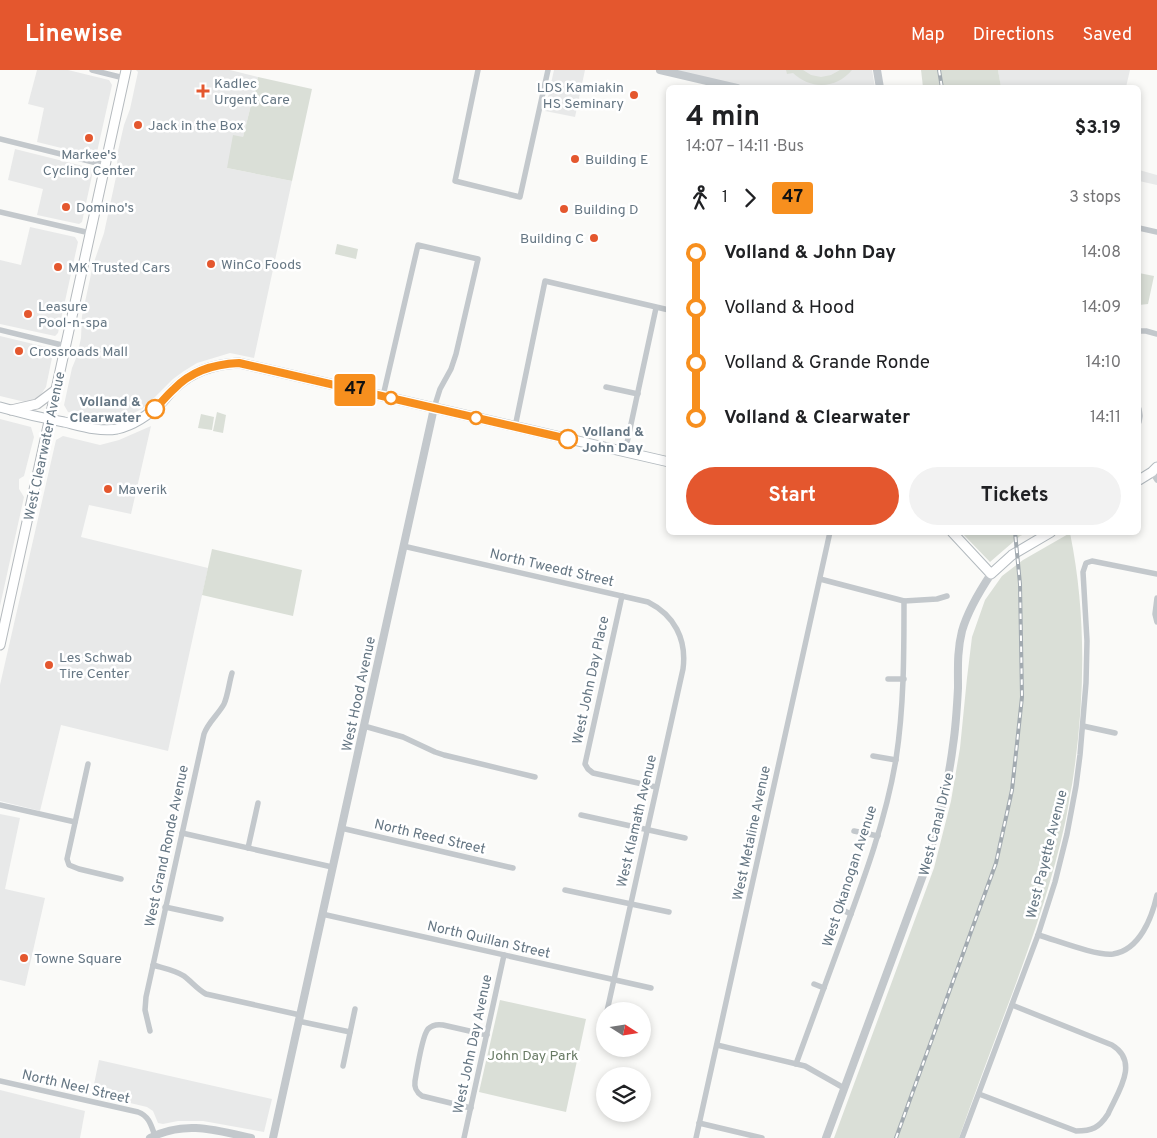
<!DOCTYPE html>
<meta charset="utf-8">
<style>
body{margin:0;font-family:Overpass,sans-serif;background:#f2f2f2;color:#202124;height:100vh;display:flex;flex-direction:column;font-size:19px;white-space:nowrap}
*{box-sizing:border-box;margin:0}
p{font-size:16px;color:#757577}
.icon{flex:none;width:28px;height:28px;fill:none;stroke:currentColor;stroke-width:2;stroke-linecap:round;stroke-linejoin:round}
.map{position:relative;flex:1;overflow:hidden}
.panel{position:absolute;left:666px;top:15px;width:475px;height:450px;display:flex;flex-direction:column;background:#fff;border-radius:8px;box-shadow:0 2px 8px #0003}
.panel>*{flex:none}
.badge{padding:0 10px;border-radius:4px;font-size:18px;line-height:32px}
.needle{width:32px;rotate:102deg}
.tools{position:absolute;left:596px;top:932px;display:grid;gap:10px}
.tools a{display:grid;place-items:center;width:55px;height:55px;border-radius:50%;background:#fff;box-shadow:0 2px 8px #0003;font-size:25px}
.map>.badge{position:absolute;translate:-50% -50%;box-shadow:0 0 0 2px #fff}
.legs{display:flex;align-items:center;gap:8px;height:55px;padding:0 20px;font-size:16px}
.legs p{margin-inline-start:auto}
.head{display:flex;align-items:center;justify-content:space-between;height:85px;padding:0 20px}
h1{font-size:28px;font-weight:700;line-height:38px}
.cta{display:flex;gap:10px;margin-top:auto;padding:10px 20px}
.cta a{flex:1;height:58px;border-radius:30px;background:#e4572e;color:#fff;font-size:20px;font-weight:700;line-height:58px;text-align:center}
.cta a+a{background:#f2f2f2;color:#202124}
ul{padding:0 20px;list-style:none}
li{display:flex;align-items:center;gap:18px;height:55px;font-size:19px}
li i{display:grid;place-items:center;width:8px;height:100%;margin:0 6px;background:currentColor}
li i::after{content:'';width:12px;height:12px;margin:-6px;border:4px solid;border-radius:50%;background:#fff}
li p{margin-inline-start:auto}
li:first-child i{background:linear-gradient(#0000 50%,currentColor 0)}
li:last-child i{background:linear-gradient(currentColor 50%,#0000 0)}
header{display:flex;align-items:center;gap:30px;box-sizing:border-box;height:70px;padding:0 25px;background:#e4572e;color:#fff}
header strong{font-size:24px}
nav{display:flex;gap:28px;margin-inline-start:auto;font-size:18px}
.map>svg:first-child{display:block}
.built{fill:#e8e9e9}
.green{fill:#dadfd7}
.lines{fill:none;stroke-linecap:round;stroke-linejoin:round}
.secondary-casing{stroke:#b3babf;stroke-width:11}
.primary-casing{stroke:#b5babe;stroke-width:11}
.minor{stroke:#c3c8cc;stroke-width:5.5}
.tertiary{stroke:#c3c8cc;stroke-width:8}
.secondary{stroke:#fff;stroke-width:9}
.primary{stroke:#fff;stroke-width:9}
.rail-casing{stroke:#a2aab0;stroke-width:4}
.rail{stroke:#fff;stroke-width:2;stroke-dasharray:5.5;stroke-linecap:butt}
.line-1-casing{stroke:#fff;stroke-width:11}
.line-1{stroke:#f78f1e;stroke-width:8}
.poi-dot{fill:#e4572e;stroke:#fff;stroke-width:2}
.stop-1-dot{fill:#fff;stroke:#f78f1e;stroke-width:2.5}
.labels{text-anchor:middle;stroke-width:5;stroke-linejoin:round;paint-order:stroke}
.poi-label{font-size:14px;fill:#657683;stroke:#fff;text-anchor:start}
.stop-label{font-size:14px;font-weight:bold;fill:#657683;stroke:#fff;text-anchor:end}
.street-label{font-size:14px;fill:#657683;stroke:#fff}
.park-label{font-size:14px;fill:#687a64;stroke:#fff}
</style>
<header>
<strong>Linewise</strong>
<nav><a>Map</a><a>Directions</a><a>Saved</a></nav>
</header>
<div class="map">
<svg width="1157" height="1068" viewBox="0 0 1157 1068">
<rect width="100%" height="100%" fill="#fafaf8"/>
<g class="built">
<polygon points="37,0 68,0 109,10 112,15 97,82 94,86 37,72 44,38 28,34"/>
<polygon points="136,0 230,0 258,7 243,67 227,98 292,111 254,288 230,283 197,293 184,301 173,309 150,332 142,339 123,348 106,351 68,342 64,335 72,298 77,286 81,268 82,246 93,195 104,163 116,107 118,81 124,55 130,39 138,2"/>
<polygon points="554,0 585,0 575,47 545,41"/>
<polygon points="660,0 872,0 875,17 737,17"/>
<polygon points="998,0 1130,0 1126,17 1001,18"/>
<polygon points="15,79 91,98 93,101 82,152 79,154 37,145 43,119 8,110"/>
<polygon points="1139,100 1157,105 1157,115 1139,111"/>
<polygon points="30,157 75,167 78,172 58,263 55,266 0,254 0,190 21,195"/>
<polygon points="0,266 50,278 53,283 46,317 40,326 35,329 25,332 0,326"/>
<polygon points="0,349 31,357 34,367 24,406 19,409 19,419 24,427 0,536"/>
<polygon points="151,356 131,444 89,435 81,467 208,498 168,681 61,655 40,741 0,731 0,615 56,370 63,366 100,375 119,370"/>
<polygon points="0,744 20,748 5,819 45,828 25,916 0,910"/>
<polygon points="99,990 272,1029 264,1062 203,1051 178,1051 163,1054 158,1053 153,1041 147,1037 92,1024"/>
<polygon points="0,1020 85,1041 80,1068 0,1068"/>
</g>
<g class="green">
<path d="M 786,0 L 803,0 L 811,5 L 821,7 L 831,5 L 840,0 L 852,0 C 836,19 811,20 793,3 L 787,4 Z"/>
<polygon points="921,0 998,0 1001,17 923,17"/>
<polygon points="258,7 312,19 292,111 227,98 233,65 243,67"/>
<polygon points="337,174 358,179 356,189 335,184"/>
<polygon points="1139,203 1154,206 1148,234 1139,235"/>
<polygon points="217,342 226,345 223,363 213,361"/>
<polygon points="201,344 214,347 212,360 198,358"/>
<polygon points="962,463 1027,463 1020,466 990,492"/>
<path d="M 1070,463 C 1087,546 1085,632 1072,715 C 1069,728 1068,740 1065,753 C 1051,817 1029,879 1006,940 C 990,983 974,1025 959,1068 L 834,1068 L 934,798 L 951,731 L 960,678 L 967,608 L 972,567 L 985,530 L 1002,506 L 1023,490 Z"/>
<polygon points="212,479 302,500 293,546 202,525"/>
<polygon points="500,930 586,949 566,1042 479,1022"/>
</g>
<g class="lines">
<g class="secondary-casing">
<g id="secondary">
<path d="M 0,337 C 21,343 42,348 64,352 C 81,356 99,362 117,359 C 134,355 150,344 163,331 C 167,327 171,321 176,317 C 193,301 215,294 239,293 L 669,392"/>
<polyline points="1139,410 1152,402 1157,397"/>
<polyline points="952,462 991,504 1012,485 1051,462"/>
</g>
</g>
<g class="primary-casing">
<g id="primary">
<polyline points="11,340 37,334 57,319"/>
<polyline points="0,575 126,0"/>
</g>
</g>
<g class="minor">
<polyline points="92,0 124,8"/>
<polyline points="478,0 455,111 520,127 548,0"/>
<polyline points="0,69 105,95"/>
<polyline points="0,142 90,163"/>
<polyline points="1139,158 1157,162"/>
<polyline points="0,260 66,276"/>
<polyline points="1139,261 1146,261 1157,264"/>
<polyline points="606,317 638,324"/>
<polyline points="383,326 418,175 478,189 456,284 451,299 440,319 434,338"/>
<polyline points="1139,339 1140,346 1139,352"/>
<polyline points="515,357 545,211 669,240"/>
<polyline points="625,382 656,238"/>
<polyline points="1152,402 1157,410"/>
<path d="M 403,476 L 648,532 C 674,545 687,569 683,599 L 607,941"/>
<polyline points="820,509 904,531 937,529 947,526"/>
<polyline points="622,526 585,694 588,699 593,703 656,717"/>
<polyline points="1157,528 1155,544 1157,552"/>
<polyline points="888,609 904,609"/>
<polyline points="364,656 403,667 435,682 444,685 535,707"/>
<polyline points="1083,656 1115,663"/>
<polyline points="873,686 896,690"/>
<polyline points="88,694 67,789 69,795 79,799 121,809"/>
<polyline points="0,735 75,752"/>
<polyline points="581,745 685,768"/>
<polyline points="341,758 513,798"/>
<polyline points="854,761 878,766"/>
<polyline points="182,763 332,797"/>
<polyline points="248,778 258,733"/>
<polyline points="565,820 669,842"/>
<polyline points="165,837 221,849"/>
<polyline points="838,838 851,844"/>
<polyline points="322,844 651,918"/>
<path d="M 1038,865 C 1056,870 1096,886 1113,884 C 1140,880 1152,847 1157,825"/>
<path d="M 153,895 C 163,898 175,900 184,906 C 192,912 197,919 206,924 L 300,945"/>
<polyline points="814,914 824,918"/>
<polyline points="298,951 350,962"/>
<polyline points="604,955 605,950"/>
<path d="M 150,961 L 145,940 L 146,927 L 204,664 C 208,652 218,645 224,634 C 228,625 229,613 232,603"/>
<polyline points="717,975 805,996 844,1018"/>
<path d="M 796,994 C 812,950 828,906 844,863 C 865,806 886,749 896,689 C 904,637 904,584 904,531"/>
<polyline points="343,996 355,939"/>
<path d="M 0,1011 L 138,1042 C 149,1046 151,1055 155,1066"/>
<path d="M 979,1024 L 1076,1061 C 1092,1061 1099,1058 1108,1044 C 1118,1022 1140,992 1112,975 L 1012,935"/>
<path d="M 471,1038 L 422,1026 C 416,1022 414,1018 415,1011 C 417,1000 422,966 428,959 C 432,955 437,954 443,955 L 487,965"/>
<polyline points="699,1053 762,1068"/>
<polyline points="464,1068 504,885"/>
<polyline points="696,1068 830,462"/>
<polyline points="962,1068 1038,865 1055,812 1067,764 1076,716 1080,685 1086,613 1087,571 1083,502 1086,493 1092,491 1157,504"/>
</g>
<g class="tertiary">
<polyline points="660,0 737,18"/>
<polyline points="877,0 880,18"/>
<path d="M 150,1068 C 184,1050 216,1060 251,1068"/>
<polyline points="273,1068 434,338"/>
<path d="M 826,1068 L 926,797 C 937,757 948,716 953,675 C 956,656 957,637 958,618 C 958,598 957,581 962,561 C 968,540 979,522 991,504"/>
</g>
<use href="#secondary" class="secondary"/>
<use href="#primary" class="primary"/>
<g class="rail-casing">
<g id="rail">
<polyline points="939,0 942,18"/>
<polyline points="896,1068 996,793 1012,720 1022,627 1020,514 1015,462"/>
</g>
</g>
<use href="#rail" class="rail"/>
</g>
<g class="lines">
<g class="line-1-casing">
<path id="line-1" d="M 155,339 C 162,332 167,325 174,319 C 191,301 215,294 239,293 L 568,369"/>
</g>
<use href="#line-1" class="line-1"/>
</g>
<g class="poi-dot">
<path d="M200.5 13.5h5v5h5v5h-5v5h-5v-5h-5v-5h5z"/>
<circle cx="634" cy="25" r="5"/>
<circle cx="138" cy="55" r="5"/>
<circle cx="89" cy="68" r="5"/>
<circle cx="575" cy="89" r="5"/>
<circle cx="66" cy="137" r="5"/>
<circle cx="564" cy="139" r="5"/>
<circle cx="594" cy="168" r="5"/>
<circle cx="211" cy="194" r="5"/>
<circle cx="58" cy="197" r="5"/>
<circle cx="28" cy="244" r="5"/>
<circle cx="19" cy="281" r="5"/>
<circle cx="108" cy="419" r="5"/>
<circle cx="49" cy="595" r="5"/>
<circle cx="24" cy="888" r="5"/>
</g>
<g class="stop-1-dot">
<circle cx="391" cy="328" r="6"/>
<circle cx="155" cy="339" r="9"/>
<circle cx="476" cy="348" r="6"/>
<circle cx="568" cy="369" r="9"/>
</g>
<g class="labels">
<g class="poi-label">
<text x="214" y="18">Kadlec<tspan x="214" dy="16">Urgent Care</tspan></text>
<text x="624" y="22" text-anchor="end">LDS Kamiakin<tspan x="624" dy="16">HS Seminary</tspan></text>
<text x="148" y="60">Jack in the Box</text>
<text x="89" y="89" text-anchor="middle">Markee's<tspan x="89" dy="16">Cycling Center</tspan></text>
<text x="585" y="94">Building E</text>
<text x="76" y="142">Domino's</text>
<text x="574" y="144">Building D</text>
<text x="584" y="173" text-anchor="end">Building C</text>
<text x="221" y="199">WinCo Foods</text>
<text x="68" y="202">MK Trusted Cars</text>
<text x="38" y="241">Leasure<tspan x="38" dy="16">Pool-n-spa</tspan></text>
<text x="29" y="286">Crossroads Mall</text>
<text x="118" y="424">Maverik</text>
<text x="59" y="592">Les Schwab<tspan x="59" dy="16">Tire Center</tspan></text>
<text x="34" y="893">Towne Square</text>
</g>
<g class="stop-label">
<text x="141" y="336">Volland &amp;<tspan x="141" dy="16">Clearwater</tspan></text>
<text x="582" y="366" text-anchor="start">Volland &amp;<tspan x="582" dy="16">John Day</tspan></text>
</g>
<g class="street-label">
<text transform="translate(44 376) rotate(-78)" y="5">West Clearwater Avenue</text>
<text transform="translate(552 497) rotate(13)" y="5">North Tweedt Street</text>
<text transform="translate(590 610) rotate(-78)" y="5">West John Day Place</text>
<text transform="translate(358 624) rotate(-78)" y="5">West Hood Avenue</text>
<text transform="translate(636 751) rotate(-77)" y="5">West Klamath Avenue</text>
<text transform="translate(936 754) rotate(-76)" y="5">West Canal Drive</text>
<text transform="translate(751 763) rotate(-78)" y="5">West Metaline Avenue</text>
<text transform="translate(430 766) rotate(13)" y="5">North Reed Street</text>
<text transform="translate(166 776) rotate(-78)" y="5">West Grand Ronde Avenue</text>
<text transform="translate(1046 784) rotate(-76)" y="5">West Payette Avenue</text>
<text transform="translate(849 806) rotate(-72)" y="5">West Okanogan Avenue</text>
<text transform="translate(489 869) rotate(13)" y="5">North Quillan Street</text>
<text transform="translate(472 974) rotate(-78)" y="5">West John Day Avenue</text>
<text transform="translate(76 1016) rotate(13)" y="5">North Neel Street</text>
</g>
<g class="park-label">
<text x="533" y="990">John Day Park</text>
</g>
</g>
</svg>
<div class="tools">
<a><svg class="needle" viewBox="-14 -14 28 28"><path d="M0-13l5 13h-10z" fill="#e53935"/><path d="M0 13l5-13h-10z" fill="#757577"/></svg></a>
<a><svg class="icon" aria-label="layers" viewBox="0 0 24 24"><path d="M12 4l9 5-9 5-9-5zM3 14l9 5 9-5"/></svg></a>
</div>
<b class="badge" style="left:355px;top:320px;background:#f78f1e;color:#111">47</b>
<section class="panel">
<div class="head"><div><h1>4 min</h1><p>14:07 – 14:11 · Bus</p></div><b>$3.19</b></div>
<div class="legs"><svg class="icon" aria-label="walk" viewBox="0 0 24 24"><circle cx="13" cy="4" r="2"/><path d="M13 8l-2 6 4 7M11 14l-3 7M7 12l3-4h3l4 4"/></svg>1<svg class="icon" aria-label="forward" viewBox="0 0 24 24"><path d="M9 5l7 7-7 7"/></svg><b class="badge" style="background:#f78f1e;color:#111">47</b><p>3 stops</p></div>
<ul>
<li><i style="color:#f78f1e"></i><b>Volland &amp; John Day</b><p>14:08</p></li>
<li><i style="color:#f78f1e"></i><span>Volland &amp; Hood</span><p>14:09</p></li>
<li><i style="color:#f78f1e"></i><span>Volland &amp; Grande Ronde</span><p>14:10</p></li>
<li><i style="color:#f78f1e"></i><b>Volland &amp; Clearwater</b><p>14:11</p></li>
</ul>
<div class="cta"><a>Start</a><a>Tickets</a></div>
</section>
</div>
